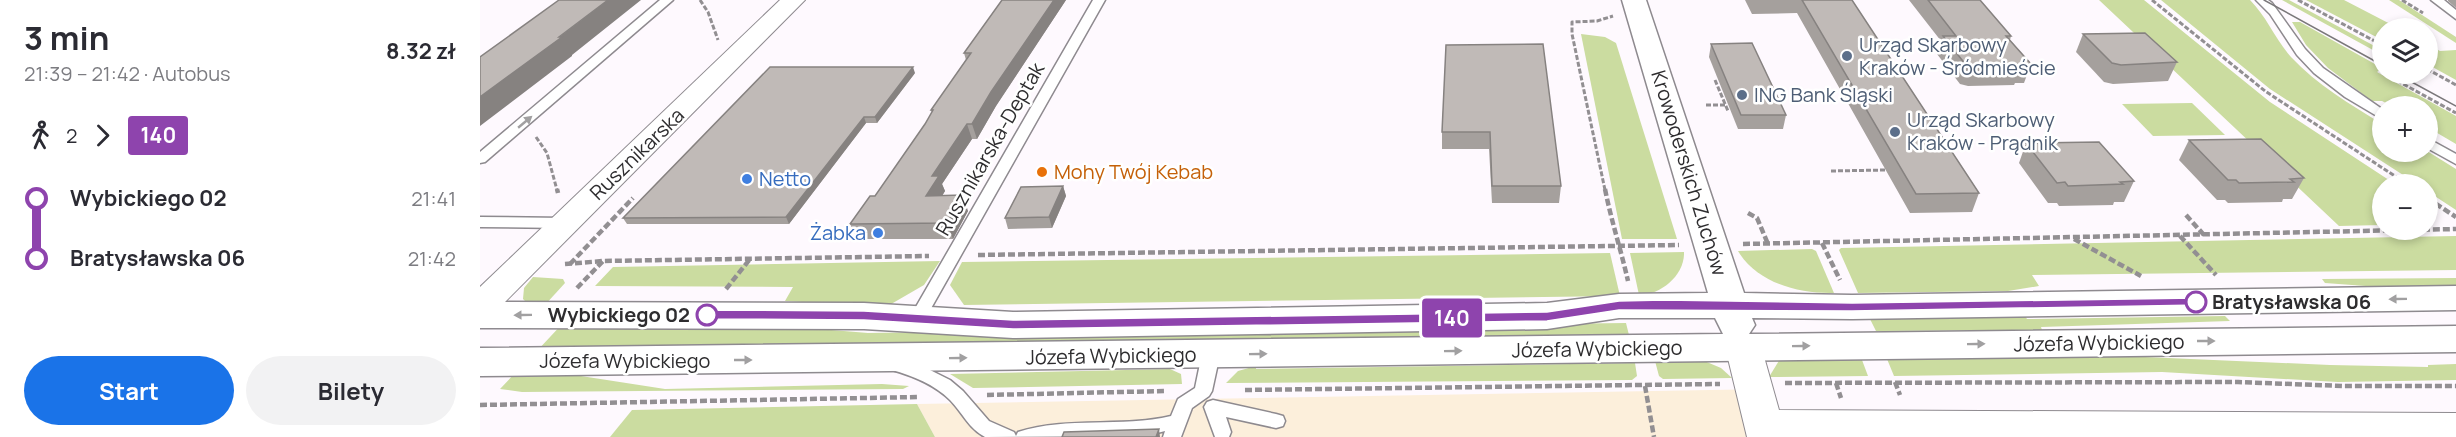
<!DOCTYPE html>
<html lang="pl">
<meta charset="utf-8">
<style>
body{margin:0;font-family:Manrope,sans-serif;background:#f2f2f3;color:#2b2b33;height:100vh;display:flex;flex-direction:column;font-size:22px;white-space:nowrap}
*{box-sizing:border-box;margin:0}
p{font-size:20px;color:#7c7c81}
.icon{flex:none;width:33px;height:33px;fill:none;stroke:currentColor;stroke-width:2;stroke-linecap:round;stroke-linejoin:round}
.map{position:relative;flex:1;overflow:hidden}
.panel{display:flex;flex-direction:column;background:#fff;width:480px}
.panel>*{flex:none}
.badge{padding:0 12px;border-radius:4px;font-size:21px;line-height:39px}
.tools{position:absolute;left:1892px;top:18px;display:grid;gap:12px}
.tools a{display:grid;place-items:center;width:66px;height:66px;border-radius:50%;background:#fff;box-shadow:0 3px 9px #0003;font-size:30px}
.map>.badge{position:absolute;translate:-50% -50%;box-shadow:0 0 0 3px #fff}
.legs{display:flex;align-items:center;gap:9px;height:66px;padding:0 24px;font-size:20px}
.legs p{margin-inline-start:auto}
.overview{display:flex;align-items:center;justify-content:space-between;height:102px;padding:0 24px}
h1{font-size:33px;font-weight:700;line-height:45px}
.primary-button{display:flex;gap:12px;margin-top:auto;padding:12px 24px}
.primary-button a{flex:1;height:69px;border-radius:36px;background:#1a73e8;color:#fff;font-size:24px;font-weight:700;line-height:69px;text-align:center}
.primary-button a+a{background:#f2f2f3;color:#2b2b33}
ul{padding:0 24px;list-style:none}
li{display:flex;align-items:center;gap:21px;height:60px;font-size:22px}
li i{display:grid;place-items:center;width:9px;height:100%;margin:0 8px;background:currentColor}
li i::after{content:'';width:15px;height:15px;margin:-8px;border:4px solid;border-radius:50%;background:#fff}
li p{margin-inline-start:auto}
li:first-child i{background:linear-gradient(#0000 50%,currentColor 0)}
li:last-child i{background:linear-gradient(currentColor 50%,#0000 0)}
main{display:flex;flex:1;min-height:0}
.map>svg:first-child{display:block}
.commercial{fill:#fcefdb}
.green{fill:#cbdca0}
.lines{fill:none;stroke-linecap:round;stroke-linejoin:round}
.service-casing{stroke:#8e8a8f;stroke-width:3}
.minor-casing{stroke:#8e8a8f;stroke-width:2}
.tertiary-casing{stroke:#8e8a8f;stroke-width:3}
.path-far1{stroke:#928f92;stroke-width:3;stroke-dasharray:5 2;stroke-linecap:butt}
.path{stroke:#928f92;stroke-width:4.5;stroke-dasharray:7 3;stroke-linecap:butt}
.service{fill:#fff;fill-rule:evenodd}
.minor{fill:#fff;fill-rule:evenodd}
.tertiary{fill:#fff;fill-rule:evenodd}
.tram{stroke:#7b787b;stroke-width:1.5}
.wall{fill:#a5a09d}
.shaded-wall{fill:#868280}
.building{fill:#c0bab7;stroke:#868280;stroke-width:1.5}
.oneway{fill:#a1a0a1}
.line-1{fill:#8e44ad;stroke:#fff;stroke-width:1.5}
.service-dot{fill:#5c6f8a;stroke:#fff;stroke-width:2}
.food-dot{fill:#e8710a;stroke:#fff;stroke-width:2}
.shop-dot{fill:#3f7fe0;stroke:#fff;stroke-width:2}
.stop-1-dot{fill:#fff;stroke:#8e44ad;stroke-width:3}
.labels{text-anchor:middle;stroke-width:5;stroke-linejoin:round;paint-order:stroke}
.service-label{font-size:20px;fill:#4e5e75;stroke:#fff;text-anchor:start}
.street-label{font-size:20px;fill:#2e2d2f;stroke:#fff}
.food-label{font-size:20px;fill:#c56008;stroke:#fff;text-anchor:start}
.shop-label{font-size:20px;fill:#366cbe;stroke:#fff;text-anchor:start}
.stop-label{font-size:20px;font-weight:bold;fill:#2e2d2f;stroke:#fff;text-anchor:start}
</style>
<main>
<section class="panel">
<div class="overview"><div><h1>3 min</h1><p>21:39 – 21:42 · Autobus</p></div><b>8.32 zł</b></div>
<div class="legs"><svg class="icon" aria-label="walk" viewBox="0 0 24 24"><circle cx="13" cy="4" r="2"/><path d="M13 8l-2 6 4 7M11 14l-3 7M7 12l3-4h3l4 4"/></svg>2<svg class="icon" aria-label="forward" viewBox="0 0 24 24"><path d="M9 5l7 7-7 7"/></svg><b class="badge" style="background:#8e44ad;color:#fff">140</b></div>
<ul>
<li><i style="color:#8e44ad"></i><b>Wybickiego 02</b><p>21:41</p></li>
<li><i style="color:#8e44ad"></i><b>Bratysławska 06</b><p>21:42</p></li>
</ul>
<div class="primary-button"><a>Start</a><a>Bilety</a></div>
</section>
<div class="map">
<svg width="1976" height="437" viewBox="0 0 1976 437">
<rect width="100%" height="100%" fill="#fef9fe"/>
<polygon class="commercial" points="1288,389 1302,437 455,437 437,404"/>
<g class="green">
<polygon points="1619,0 1664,0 1790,102 1915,184 1902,184 1902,225 1859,226"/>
<path d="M 1681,0 L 1770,0 C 1787,17 1795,39 1811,57 C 1837,85 1870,104 1902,124 L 1902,152 L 1947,151 L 1976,169 L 1976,210 L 1947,191 L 1947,184 L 1937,184 L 1790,89 Z"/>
<polygon points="1802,0 1809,0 1902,50 1902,55"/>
<polygon points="1826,0 1864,0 1918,28 1902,28 1902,40"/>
<polygon points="1909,0 1919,0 1976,37 1976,43"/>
<polygon points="1812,22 1820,22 1902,68 1897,72 1976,116 1976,144 1947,127 1947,106 1912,106 1902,101 1892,101 1848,68 1826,45"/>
<polygon points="1101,34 1125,37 1136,43 1197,239 1142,239"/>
<polygon points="1947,44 1960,51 1976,50 1976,80 1947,64"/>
<polygon points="1712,103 1745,135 1673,136 1642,104"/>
<polygon points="1976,236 1976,270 1552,275 1559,286 1528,291 1378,293 1359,250 1361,248"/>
<path d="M 1332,249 L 1336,251 L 1354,293 C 1319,294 1277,283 1258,251 Z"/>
<path d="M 1204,252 C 1205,275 1181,295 1159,295 L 1150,253 Z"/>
<polygon points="1130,253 1140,296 484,305 470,285 482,262"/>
<polygon points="460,261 444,285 406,307 305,301 313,287 115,286 133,267"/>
<polygon points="53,277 83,279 85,283 64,306 46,302 43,299 44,288"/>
<polygon points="1976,278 1976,286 1899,287 1845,283 1842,279"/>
<polygon points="1545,316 1547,319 1745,316 1750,321 1561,327 1562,330 1396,331 1390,319"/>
<polygon points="84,322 266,323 388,333 1146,323 1149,335 56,352"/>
<polygon points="1642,356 1850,365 1948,367 1948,365 1976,364 1976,380 1858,382 1682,372 1414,376 1407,359"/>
<polygon points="1300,359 1382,360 1388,376 1289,377"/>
<polygon points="1222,360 1241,368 1252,378 1183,379 1179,376 1175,361"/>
<polygon points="1155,363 1157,376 1152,380 746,383 758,371 776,366 776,369"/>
<polygon points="690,369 701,374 702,384 493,388 470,374"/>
<polygon points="36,372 88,374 185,389 402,384 429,386 423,389 42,392 20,389"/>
<polygon points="437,404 455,437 130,437 152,410"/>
</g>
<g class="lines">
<g class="service-casing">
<g id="service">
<polygon points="180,0 193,0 5,162 0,163 0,152"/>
<polygon points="613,0 625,0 445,319 443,323 431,323 429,319"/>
<polygon points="1776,0 1788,0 1792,3 1825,49 1843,68 1902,109 1902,119 1865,97 1834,73 1817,55 1790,14"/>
<polygon points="1951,0 1964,0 1976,10 1976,19"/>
<polygon points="1947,138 1976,154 1976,164 1947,148"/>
<polygon points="0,217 85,218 93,223 85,228 0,227"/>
<path d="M 731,348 L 737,350 L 740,354 L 732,391 L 729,396 L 712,408 L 701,437 L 683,437 L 685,431 L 666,436 L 505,437 C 489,429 482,412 470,400 C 454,384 433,376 412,370 L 409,365 L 412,360 L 418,359 L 448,369 L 470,380 L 483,391 L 509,421 L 534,432 L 536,436 L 538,432 C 588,416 641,428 691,416 L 698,399 L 715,388 L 722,354 L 725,350 Z"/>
<polygon points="733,400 796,414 803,416 805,421 803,426 796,428 746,417 751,432 749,437 735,437 724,407 727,402"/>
</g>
</g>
<g class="minor-casing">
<g id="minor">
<polygon points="300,0 325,0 12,315 0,319 0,287"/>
<polygon points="1263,333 1276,337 1281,346 1299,410 1976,413 1976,437 1267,437 1245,346 1250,337"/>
</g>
</g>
<g class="tertiary-casing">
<polygon id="tertiary" points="1142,0 1166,0 1264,293 1372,295 1976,286 1976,310 1372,319 1272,318 1275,325 1269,334 1976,326 1976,352 0,376 0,348 1243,334 1235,318 1139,318 1067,329 533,338 384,329 0,328 0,302 384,303 533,312 1067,303 1139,294 1228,293"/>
</g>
<g class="path-far1">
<polyline points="220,0 228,12 238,40"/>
<polyline points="1672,0 1785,91 1927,184"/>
<polyline points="1818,0 1902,45"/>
<polyline points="1922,0 1943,13"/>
<polyline points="1947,69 1976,85"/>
<polyline points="1905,74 1976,113"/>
<polyline points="1235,80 1248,111"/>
<polyline points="1226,105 1246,105"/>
<polyline points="56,137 67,153 77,190"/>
<polyline points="1351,171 1406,170"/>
<polyline points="1125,190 1092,34 1092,22 1117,21 1133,16"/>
</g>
<g class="path">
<polyline points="77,189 78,193"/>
<path d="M 1125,189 C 1131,220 1141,250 1148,281"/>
<polyline points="1947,198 1976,217"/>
<polyline points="1268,213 1277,218 1288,244"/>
<polyline points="1706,215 1724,235"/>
<polyline points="1700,236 1736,275"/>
<polyline points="1594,239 1661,276"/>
<polyline points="1342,243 1360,280"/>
<polyline points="1263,244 1976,229"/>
<polyline points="498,255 1199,245"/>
<polyline points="85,264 123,261 449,256"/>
<polyline points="90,264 153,198"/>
<polyline points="97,288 123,261"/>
<polyline points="246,289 270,259"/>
<polyline points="1415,382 1420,395"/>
<polyline points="1305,383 1758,382 1863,386 1976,386"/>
<polyline points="1356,383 1361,398"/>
<polyline points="1165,386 1174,437"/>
<polyline points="765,390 1240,384"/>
<polyline points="507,395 685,391"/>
<polyline points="0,405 439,397"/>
</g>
<use href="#service" class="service"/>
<use href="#minor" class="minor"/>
<use href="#tertiary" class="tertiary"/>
<g class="tram">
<polyline points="1784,0 1902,65"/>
<polyline points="1917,74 1976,106"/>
</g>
</g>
<g class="wall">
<polygon points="522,0 586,0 516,106 497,139 492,139 462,184 465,191 462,196 488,211 473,239 377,239 370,224 395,196 445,124 452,113 451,110 486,60 484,53"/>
<polygon points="1265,0 1372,0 1499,193 1492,212 1430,213 1317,13 1272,14"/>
<polygon points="1429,0 1500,0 1531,36 1530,40 1551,64 1544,83 1535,83 1534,85 1488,86 1480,84 1457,54 1461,41"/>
<polygon points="1968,0 1976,0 1976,8 1968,1"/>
<polygon points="1603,34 1697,62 1688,81 1633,84 1624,82 1596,52"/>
<polygon points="1231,44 1306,115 1303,129 1258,129 1229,57"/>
<polygon points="966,45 1081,186 1079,203 1012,203 1009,149 962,149 962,132"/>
<polygon points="435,73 397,123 386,123 309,224 147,224 143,218"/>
<polygon points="1709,140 1824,178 1812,199 1803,199 1802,202 1748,203 1745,200 1737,200 1699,160"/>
<polygon points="1546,143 1654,181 1644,202 1634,202 1633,205 1579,206 1577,203 1568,203 1539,163"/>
<polygon points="583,186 586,196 572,228 528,229 525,218"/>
</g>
<g class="shaded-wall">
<polygon points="128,0 161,0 92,55 92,56 0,126 0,97"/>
<polygon points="574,0 586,0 516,106 497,139 492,124 511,92"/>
<polygon points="433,67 435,73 397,123 395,117"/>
<polygon points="384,117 386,123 309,224 306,217"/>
<polygon points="487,124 492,139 462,184 465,191 452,212 446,196 452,176"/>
<polygon points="583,186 586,196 572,228 569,217"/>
<polygon points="483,195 488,211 473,239 467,223"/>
<polygon points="679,429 680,437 676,437"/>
</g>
<g class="building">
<polygon points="79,0 128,0 79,37 82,37 0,97 0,57"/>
<polygon points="522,0 574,0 511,92 492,124 487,124 452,176 459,176 446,196 483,195 467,223 370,224 390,196 395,196 445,124 453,110 451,110 491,53 484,53"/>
<polygon points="1322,0 1372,0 1499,193 1436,194"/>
<polygon points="1448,0 1500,0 1531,36 1526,36 1551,64 1539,64 1541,66 1494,67 1486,65 1463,36 1476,36"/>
<polygon points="1665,33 1697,62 1641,65 1632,63 1603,34"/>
<polygon points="1272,43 1306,115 1261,115 1231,44"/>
<polygon points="1063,44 1081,186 1012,186 1010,132 962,132 966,45"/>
<polygon points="290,67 433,67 395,117 384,117 306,217 143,218"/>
<polygon points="1781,139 1824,178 1810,179 1814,182 1759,183 1756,180 1748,180 1709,140"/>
<polygon points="1619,142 1654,181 1640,182 1643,184 1588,186 1585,182 1577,183 1546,143"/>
<polygon points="583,186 569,217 525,218 541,187"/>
<polygon points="679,429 676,437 582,437 584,432"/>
</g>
<defs><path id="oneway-solid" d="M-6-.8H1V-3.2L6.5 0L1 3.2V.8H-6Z" transform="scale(1.5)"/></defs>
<g class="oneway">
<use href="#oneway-solid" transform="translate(45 122) rotate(-40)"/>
<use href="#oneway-solid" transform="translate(1918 299) rotate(179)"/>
<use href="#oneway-solid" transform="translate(43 315) rotate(179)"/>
<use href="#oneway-solid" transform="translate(1726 341)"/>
<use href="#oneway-solid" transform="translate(1496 344) rotate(-1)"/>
<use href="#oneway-solid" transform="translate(1321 346) rotate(-1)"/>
<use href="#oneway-solid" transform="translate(973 351) rotate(-1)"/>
<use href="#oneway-solid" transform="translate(778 354) rotate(-1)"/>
<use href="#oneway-solid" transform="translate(478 358) rotate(-1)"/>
<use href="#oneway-solid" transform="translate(263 360)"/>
</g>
<polygon class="line-1" points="1716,298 1721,299 1723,302 1721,305 1372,311 1139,310 1067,321 533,329 384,320 227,319 221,315 227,310 384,311 533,320 1067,312 1139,301 1184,300 1372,303"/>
<g class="service-dot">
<circle cx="1367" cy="56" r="6"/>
<circle cx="1262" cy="95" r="6"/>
<circle cx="1415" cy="132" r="6"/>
</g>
<circle class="food-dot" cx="562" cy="172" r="6"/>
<g class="shop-dot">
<circle cx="267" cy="179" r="6"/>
<circle cx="398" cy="233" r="6"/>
</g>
<g class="stop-1-dot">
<circle cx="1716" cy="302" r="10"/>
<circle cx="227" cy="315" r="10"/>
</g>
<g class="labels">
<g class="service-label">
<text x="1379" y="52">Urząd Skarbowy<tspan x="1379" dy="23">Kraków - Śródmieście</tspan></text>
<text x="1274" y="102">ING Bank Śląski</text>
<text x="1427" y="127">Urząd Skarbowy<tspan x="1427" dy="23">Kraków - Prądnik</tspan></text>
</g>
<g class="street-label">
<text transform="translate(510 149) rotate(-60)" y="7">Rusznikarska-Deptak</text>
<text transform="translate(157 154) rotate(-44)" y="7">Rusznikarska</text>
<text transform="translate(1209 173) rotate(73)" y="7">Krowoderskich Zuchów</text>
<text transform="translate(1619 343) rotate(-1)" y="7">Józefa Wybickiego</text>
<text transform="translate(1117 349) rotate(-1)" y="7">Józefa Wybickiego</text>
<text transform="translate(631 356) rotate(-1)" y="7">Józefa Wybickiego</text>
<text x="145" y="368">Józefa Wybickiego</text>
</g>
<g class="food-label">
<text x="574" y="179">Mohy Twój Kebab</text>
</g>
<g class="shop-label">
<text x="279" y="186">Netto</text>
<text x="386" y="240" text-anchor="end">Żabka</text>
</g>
<g class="stop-label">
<text x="1732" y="309">Bratysławska 06</text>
<text x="210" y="322" text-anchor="end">Wybickiego 02</text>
</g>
</g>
</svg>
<div class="tools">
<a><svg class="icon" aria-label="layers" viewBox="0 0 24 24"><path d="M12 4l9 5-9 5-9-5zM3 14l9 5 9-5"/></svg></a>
<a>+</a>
<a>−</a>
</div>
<b class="badge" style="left:972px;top:318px;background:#8e44ad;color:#fff">140</b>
</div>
</main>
